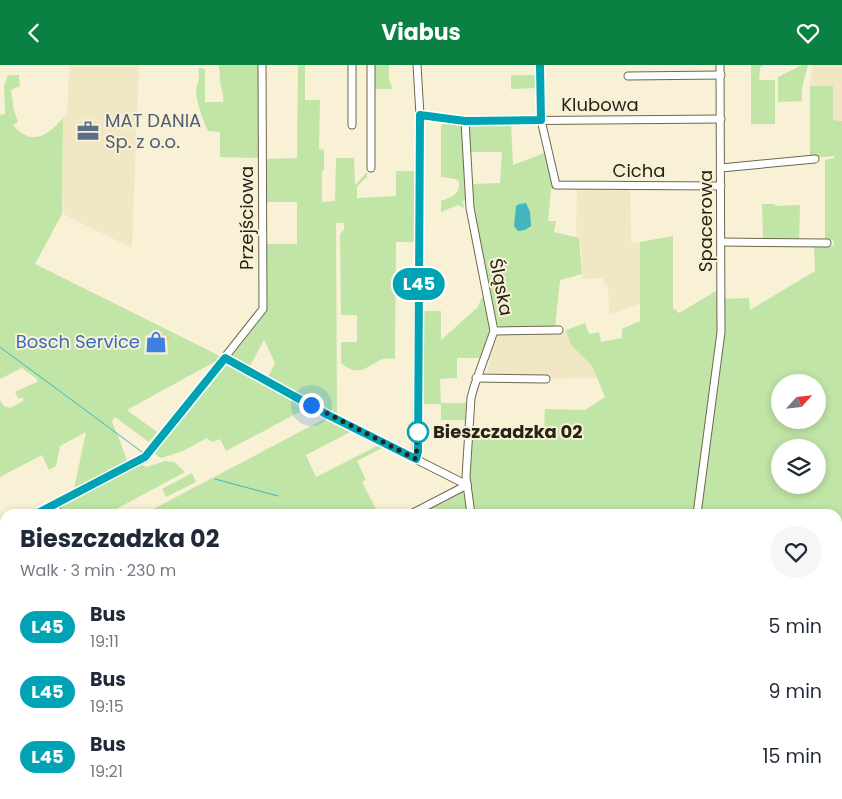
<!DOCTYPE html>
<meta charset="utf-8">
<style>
body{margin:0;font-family:Poppins,sans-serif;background:#f6f6f7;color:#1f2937;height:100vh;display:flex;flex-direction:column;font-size:19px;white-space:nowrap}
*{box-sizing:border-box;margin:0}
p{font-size:16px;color:#747a83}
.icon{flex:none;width:28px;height:28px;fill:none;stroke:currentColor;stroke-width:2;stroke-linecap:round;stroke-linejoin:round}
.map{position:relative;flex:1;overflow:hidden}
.side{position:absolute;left:0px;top:444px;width:842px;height:291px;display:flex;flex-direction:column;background:#fff;border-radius:15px 15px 0 0;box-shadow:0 2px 8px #0003}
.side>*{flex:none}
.badge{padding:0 10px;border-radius:16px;font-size:18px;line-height:32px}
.needle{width:32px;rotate:63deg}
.fabs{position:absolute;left:771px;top:309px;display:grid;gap:10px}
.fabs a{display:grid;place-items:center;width:55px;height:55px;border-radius:50%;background:#fff;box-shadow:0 2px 8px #0003;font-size:25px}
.you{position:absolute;width:25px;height:25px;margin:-12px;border:4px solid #fff;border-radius:50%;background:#1a73e8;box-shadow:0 0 0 8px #1a73e833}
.map>.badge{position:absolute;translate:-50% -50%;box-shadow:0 0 0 2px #fff}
.round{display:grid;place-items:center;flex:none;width:52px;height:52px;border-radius:26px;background:#f6f6f7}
.overview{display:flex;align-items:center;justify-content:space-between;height:85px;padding:0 20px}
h1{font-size:24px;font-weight:700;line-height:38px}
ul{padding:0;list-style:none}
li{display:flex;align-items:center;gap:15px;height:65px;padding:0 20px}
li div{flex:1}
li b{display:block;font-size:19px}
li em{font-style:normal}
li .badge{min-width:55px;font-weight:700;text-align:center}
header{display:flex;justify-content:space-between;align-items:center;height:65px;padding:0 20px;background:#0b8043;color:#fff;font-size:22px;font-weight:700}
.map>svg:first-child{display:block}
.built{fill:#f2e7c4}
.green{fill:#c0e5a6;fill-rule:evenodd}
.water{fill:#43b6c0}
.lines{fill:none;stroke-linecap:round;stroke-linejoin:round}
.stream{stroke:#43b6c0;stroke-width:1}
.building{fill:#fbbc84}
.minor-casing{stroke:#6e674e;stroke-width:9}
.minor{stroke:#fff;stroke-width:7}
.line-casing{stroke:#fff;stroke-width:11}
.line{stroke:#00a3b4;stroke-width:8}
.walk{stroke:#262318;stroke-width:5;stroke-dasharray:0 9}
.stop-dot{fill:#fff;stroke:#00a3b4;stroke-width:2.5}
.labels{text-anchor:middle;stroke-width:4;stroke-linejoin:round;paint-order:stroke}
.street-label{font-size:18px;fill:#262318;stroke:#f9f1d5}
.service-label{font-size:18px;fill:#4e5e75;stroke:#f9f1d5;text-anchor:start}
.shop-label{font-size:18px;fill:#366cbe;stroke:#f9f1d5;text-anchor:end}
.stop-label{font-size:18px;font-weight:bold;fill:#262318;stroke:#f9f1d5;text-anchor:start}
</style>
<header><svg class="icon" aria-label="back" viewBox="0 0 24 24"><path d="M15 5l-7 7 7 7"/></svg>Viabus<svg class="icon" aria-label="heart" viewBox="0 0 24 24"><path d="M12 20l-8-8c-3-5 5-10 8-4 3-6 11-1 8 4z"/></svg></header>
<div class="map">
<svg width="842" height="734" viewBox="0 0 842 734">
<rect width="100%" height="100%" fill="#f9f1d5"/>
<g class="built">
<polygon points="69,0 139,0 132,183 63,149 63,51 67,50"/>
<polygon points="812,0 842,0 842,56 833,55 833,21 810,21"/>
<polygon points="577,124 630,124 631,178 640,177 640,239 609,250 608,220 604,220 603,213 582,214 582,187 579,173 576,172"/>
<polygon points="566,265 572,280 592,301 598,313 537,314 486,311 490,296 486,295 495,271 500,269 556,268"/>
</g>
<g class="green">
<path d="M 218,0 L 259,0 L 259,93 L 220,92 L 220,67 L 208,66 C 203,56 196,36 196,25 C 196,21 199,18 199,14 C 199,10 198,7 199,3 L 205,4 L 205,37 L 223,37 C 224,28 221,25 220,16 C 219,10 221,7 218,0 Z"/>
<path d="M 298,0 L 305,0 L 305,35 L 320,35 L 319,84 L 324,85 L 324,105 L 322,106 L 322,137 L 335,136 L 336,93 L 354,93 L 355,120 L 367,107 L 367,113 L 364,114 L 357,122 L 357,133 L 396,131 L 396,106 L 416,106 L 416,177 L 396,177 L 395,294 C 372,288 366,319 341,298 L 341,277 L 357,277 L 357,250 L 341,250 L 340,169 L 344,165 L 344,158 L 336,158 L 337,351 L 267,314 L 275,298 L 264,275 L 249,303 L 228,292 L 266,243 L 267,179 L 297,179 L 297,137 L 267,137 L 267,94 L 297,93 Z"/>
<polygon points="373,0 389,0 389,15 393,24 373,24"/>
<polygon points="751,0 763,0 760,3 759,15 775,15 775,59 751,59"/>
<polygon points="802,0 808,0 802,23 802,36 778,37 778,12"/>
<path d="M 8,10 L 19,10 L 20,21 L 11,25 L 14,46 L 18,57 L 13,60 C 31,81 47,72 63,53 L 62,149 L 35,199 L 220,291 L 218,295 L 127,345 L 157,367 L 149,377 L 115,352 L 112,357 C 118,370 123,383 127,397 L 74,424 L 86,367 L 60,381 L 56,401 L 49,405 L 42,390 L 0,412 L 0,335 L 4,341 L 10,343 L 23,336 L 23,333 L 18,333 L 15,327 L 37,317 L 37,314 L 22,303 L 0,314 L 0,50 L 5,49 L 4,21 Z"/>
<polygon points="511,10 536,10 537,23 511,24"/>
<path d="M 810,21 L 833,21 L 833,55 L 842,56 L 842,734 L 523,734 L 523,730 L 838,730 L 838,449 L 476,449 L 470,416 L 473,370 L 544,364 L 545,344 L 585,345 L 605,332 L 592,301 L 571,280 L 566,265 L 585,258 L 589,269 L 599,267 L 601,277 L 622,273 L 622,264 L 640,256 L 640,177 L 673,171 L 673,244 L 675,244 L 679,248 L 714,227 L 718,226 L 718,264 L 724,234 L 749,233 L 750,245 L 815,206 L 814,181 L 834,181 L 833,175 L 825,175 L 825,95 L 834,93 L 834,91 L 812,93 L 810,90 ZM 780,318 L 818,318 L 818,355 L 780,355 ZM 780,382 L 818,382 L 818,420 L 780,420 Z"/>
<path d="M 445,58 L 462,60 L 467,135 L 463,136 L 464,143 L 458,140 L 441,147 L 441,136 C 452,132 460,129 459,117 L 456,114 L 441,112 L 441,60 Z"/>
<polygon points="468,59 511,59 513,100 547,87 553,124 551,124 548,156 556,156 554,167 579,173 582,209 560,215 555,263 501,262 494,258 470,119 500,118 502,87 469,87"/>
<polygon points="762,139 775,139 775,141 800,140 799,175 763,174"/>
<polygon points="485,231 492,268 482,293 457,293 457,313 440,314 441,338 466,338 465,355 441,355 441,339 422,339 422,246 441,246 441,275 478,242 481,234"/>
<polygon points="224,298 307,343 226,386 220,374 212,377 207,373 183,386 161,393 152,387"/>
<polygon points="326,353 352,366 306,390 316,412 379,380 384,382 357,396 366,415 362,417 376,444 367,449 144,449"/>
<polygon points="165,396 174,397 185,407 107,449 62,449 57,441 139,399 147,402"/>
<polygon points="192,408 196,417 166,432 162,424"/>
<polygon points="461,426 464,429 468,449 431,449 428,443"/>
<polygon points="5,468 5,730 201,730 203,734 14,734 13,732 0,734 0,470"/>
<polygon points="205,730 316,730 319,734 207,734"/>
</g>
<polygon class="water" points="526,138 530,147 531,161 525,165 518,166 514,161 516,141 519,139"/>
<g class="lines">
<g class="stream">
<polyline points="0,282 142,387"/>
<polyline points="215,414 278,431"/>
</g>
</g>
<polygon class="building" points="161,268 171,273 150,284 148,280 149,273"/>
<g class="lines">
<g class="minor-casing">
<g id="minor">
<polyline points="540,0 541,55 556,120 721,121"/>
<polyline points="628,11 721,10"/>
<polyline points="420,50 465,56 721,54"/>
<polyline points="465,56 470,143 494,266 474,322 471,333 466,412 471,449"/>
<polyline points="352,60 352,0"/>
<polyline points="371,103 371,0"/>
<polyline points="721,103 815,94"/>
<polyline points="722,177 827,178"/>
<polyline points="494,266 559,265"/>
<polyline points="225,293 328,350 467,420"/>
<polyline points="476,313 546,314"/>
<polyline points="416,394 417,387 420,50 417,0"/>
<polyline points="54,440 59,449"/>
<polyline points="36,449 145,393 263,244 262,0"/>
<polyline points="411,449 467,420"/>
<polyline points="697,449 721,267 720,0"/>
<polyline points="0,468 5,465"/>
<polyline points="0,687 5,684"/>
<polyline points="203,730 205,734"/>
<polyline points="516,730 516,734"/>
<polyline points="667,734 668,730"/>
</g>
</g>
<use href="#minor" class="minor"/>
</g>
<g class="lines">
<g class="line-casing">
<polyline id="line" points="36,449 145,392 225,293 328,350 416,394 418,387 420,50 465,56 541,55 540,0"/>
</g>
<use href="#line" class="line"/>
<polyline class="walk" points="311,340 416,394 418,364 418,367"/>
</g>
<defs>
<g id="office-bare" transform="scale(1.725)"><path d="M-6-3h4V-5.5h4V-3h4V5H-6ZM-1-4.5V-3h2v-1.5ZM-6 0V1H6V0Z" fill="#5c6f8a" stroke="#f9f1d5" stroke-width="2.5" paint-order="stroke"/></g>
<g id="shop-bare" transform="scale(1.725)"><path d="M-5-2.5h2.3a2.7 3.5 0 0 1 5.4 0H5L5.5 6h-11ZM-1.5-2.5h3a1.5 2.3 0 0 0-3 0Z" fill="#3f7fe0" stroke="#f9f1d5" stroke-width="2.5" paint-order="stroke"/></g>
</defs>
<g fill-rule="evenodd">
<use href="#office-bare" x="88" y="66"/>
<use href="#shop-bare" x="156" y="277"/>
</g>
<circle class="stop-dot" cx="418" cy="367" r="10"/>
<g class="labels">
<g class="street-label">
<text x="600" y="46">Klubowa</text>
<text x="639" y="112">Cicha</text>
<text transform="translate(247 153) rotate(-90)" y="6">Przejściowa</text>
<text transform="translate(706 156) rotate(-90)" y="6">Spacerowa</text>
<text transform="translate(501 222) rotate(79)" y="6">Śląska</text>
</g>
<g class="service-label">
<text x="105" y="62">MAT DANIA<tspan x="105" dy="21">Sp. z o.o.</tspan></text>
</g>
<g class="shop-label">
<text x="140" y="283">Bosch Service</text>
</g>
<g class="stop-label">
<text x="433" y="373">Bieszczadzka 02</text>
</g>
</g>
</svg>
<div class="fabs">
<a><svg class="needle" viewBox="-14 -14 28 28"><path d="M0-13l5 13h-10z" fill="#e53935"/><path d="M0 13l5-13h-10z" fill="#747a83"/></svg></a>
<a><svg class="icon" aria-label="layers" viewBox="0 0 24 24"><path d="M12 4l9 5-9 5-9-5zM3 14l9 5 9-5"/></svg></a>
</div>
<div class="you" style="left:311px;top:340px"></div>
<b class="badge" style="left:419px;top:219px;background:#00a3b4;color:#fff">L45</b>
<section class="side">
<div class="overview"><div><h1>Bieszczadzka 02</h1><p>Walk · 3 min · 230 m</p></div><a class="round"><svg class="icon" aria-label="heart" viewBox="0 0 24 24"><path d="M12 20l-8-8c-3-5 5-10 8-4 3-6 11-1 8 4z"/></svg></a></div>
<ul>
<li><span class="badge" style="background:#00a3b4;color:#fff">L45</span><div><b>Bus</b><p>19:11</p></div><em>5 min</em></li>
<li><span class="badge" style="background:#00a3b4;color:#fff">L45</span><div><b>Bus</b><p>19:15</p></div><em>9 min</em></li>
<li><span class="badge" style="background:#00a3b4;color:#fff">L45</span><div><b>Bus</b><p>19:21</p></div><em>15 min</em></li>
</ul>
</section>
</div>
